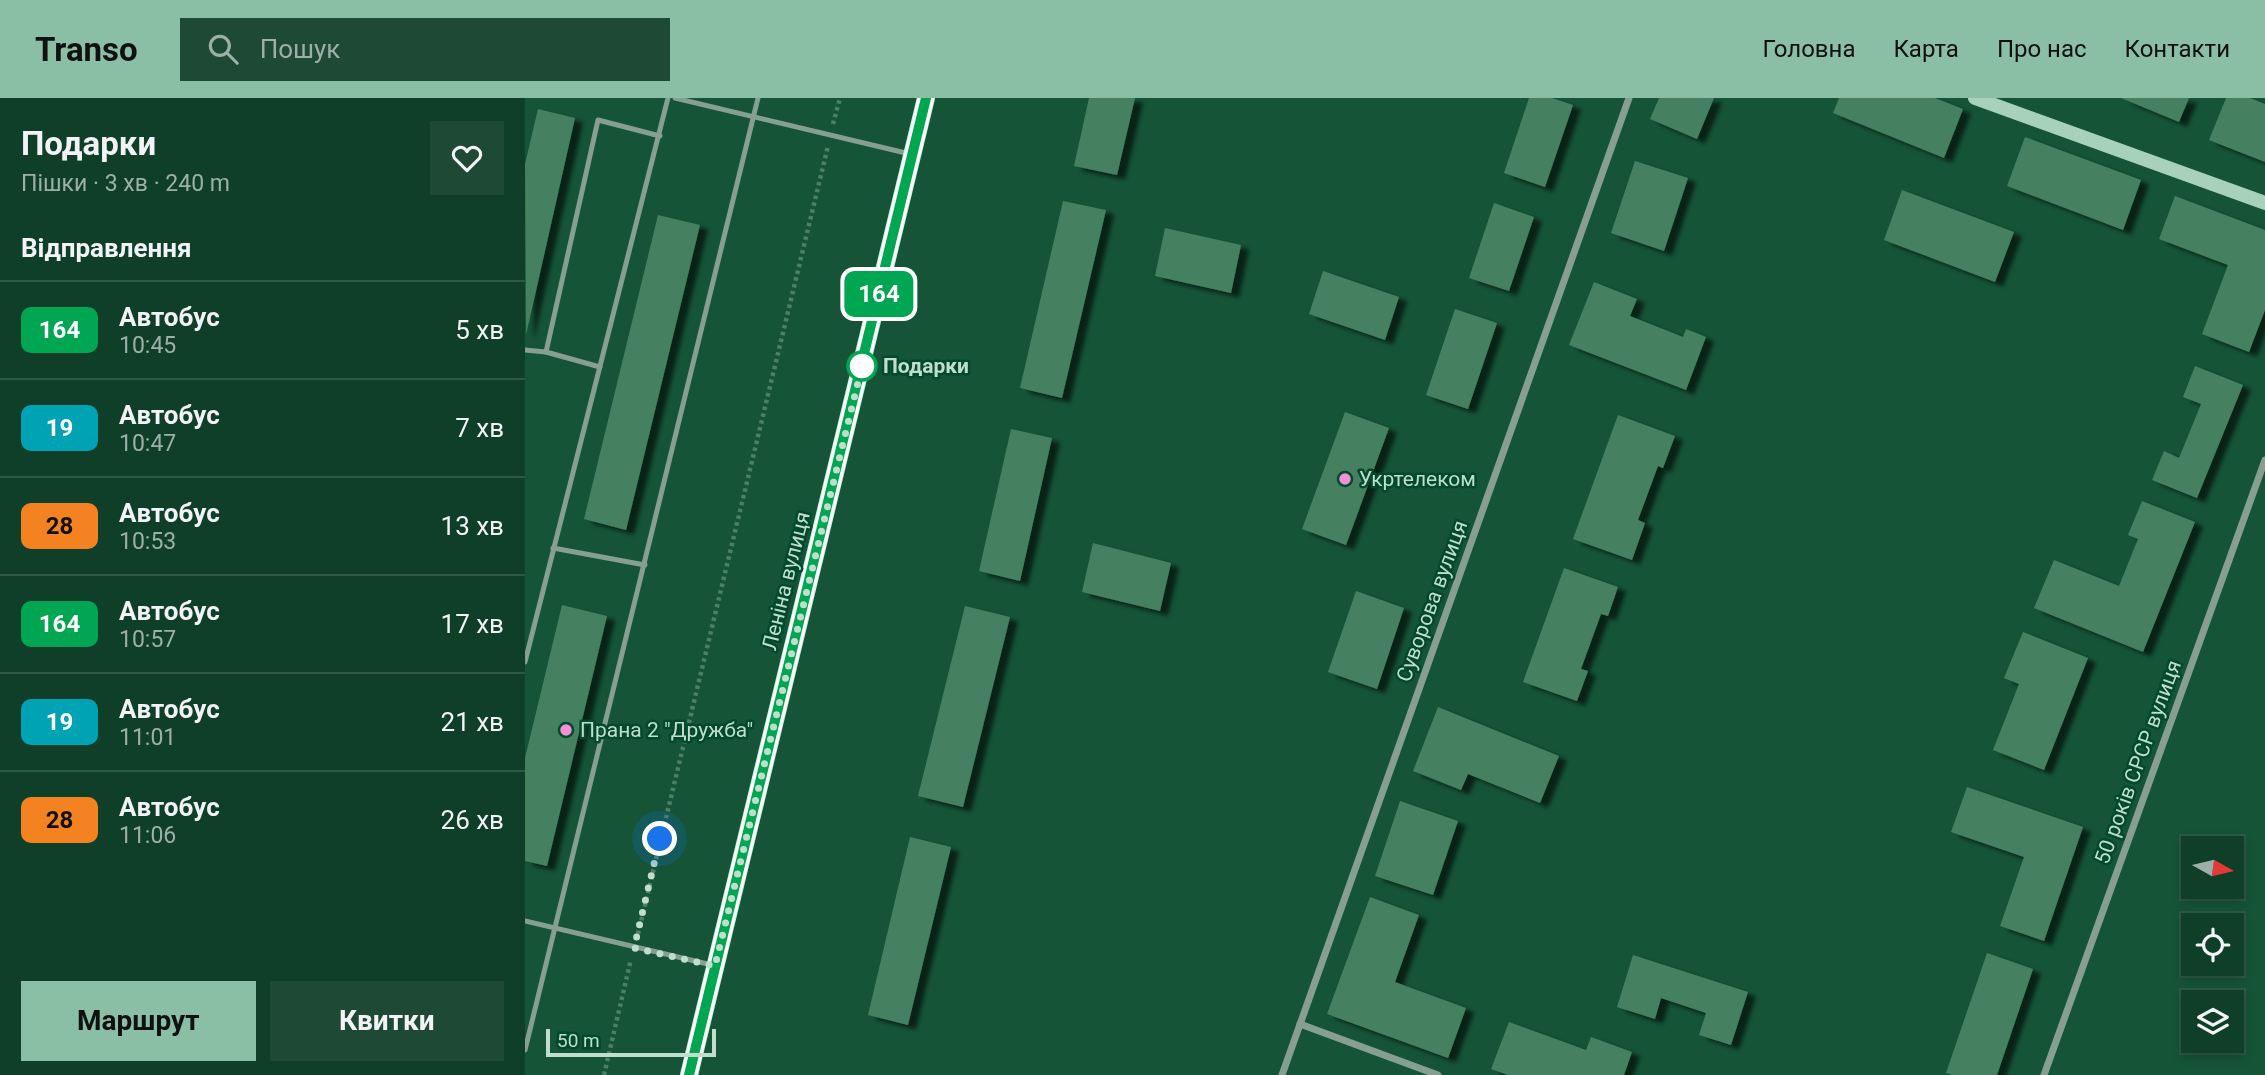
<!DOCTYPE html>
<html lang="uk">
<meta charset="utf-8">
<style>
body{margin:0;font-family:Roboto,sans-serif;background:#1e4a35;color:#f1f3f6;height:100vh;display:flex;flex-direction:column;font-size:26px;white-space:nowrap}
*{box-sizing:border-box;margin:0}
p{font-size:23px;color:#9cafa8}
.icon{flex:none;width:38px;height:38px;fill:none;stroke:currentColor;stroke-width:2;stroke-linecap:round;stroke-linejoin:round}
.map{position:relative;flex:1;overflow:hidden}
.details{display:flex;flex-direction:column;background:#103f29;width:525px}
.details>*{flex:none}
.badge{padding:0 14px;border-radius:10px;font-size:24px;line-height:46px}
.needle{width:46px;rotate:98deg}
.fabs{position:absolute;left:1656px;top:738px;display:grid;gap:14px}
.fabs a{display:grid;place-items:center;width:63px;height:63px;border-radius:0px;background:#103f29;box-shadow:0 4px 10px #0003,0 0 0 2px #305846;font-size:35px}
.scale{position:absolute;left:21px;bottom:18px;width:170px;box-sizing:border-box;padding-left:7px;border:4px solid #c0decc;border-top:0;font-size:19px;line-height:24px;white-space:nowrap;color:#c0decc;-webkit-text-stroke:5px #03492c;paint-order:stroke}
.you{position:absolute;width:35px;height:35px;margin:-18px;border:5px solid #fff;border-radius:50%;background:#1a73e8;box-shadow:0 0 0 10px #1a73e833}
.map>.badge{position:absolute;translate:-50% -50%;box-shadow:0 0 0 4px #fff}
h2{padding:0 21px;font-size:26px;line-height:63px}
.round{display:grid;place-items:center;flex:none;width:74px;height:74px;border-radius:0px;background:#1e4a35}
.summary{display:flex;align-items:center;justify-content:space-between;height:119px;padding:0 21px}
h1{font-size:33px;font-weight:700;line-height:52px}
.cta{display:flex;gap:14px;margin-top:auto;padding:14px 21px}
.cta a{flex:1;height:80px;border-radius:0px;background:#8abfa5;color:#111;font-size:28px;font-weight:700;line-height:80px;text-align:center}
.cta a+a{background:#1e4a35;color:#f1f3f6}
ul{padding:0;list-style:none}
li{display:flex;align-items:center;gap:21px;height:98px;padding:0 21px;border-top:2px solid #305846}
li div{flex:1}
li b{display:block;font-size:26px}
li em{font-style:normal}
li .badge{min-width:77px;font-weight:700;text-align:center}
header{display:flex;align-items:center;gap:42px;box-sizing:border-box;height:98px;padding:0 35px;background:#8abfa5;color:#111}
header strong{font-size:33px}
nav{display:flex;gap:38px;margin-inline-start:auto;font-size:24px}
.search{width:490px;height:63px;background:#1e4a35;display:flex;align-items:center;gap:18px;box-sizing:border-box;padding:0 24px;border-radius:0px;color:#9cafa8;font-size:26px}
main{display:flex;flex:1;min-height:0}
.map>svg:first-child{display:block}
.building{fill:#458060;filter:url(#shadow)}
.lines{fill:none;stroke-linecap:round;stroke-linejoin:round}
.path{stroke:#4b7f66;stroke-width:4.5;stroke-dasharray:3.5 3.5;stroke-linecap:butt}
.lane{stroke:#869f90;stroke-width:5}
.street{stroke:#869f90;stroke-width:7}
.secondary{stroke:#a8d1b9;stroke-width:14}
.primary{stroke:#c2f7d8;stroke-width:18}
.line-casing{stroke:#fff;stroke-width:16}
.line{stroke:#00a651;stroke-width:10}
.walk{stroke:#c0decc;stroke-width:7;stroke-dasharray:0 12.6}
.stop-dot{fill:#fff;stroke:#00a651;stroke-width:3.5}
.poi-dot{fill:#f391d6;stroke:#03492c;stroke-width:2.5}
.labels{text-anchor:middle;stroke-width:5;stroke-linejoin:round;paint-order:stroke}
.stop-label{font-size:21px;font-weight:bold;fill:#c0decc;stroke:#03492c;text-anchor:start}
.poi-label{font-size:21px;fill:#c0decc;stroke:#03492c;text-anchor:start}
.street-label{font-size:21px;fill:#c0decc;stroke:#03492c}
</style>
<header>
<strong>Transo</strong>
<div class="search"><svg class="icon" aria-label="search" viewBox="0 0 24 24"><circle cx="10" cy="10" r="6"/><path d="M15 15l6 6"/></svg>Пошук</div>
<nav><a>Головна</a><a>Карта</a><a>Про нас</a><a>Контакти</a></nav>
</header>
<main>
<section class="details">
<div class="summary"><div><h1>Подарки</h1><p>Пішки · 3 хв · 240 m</p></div><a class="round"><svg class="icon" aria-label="heart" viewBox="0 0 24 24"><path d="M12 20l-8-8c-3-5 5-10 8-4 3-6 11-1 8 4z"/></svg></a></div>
<h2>Відправлення</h2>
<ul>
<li><span class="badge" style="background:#00a651;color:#fff">164</span><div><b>Автобус</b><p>10:45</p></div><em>5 хв</em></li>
<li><span class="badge" style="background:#00a3b4;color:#fff">19</span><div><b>Автобус</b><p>10:47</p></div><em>7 хв</em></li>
<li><span class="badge" style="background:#f58220;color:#111">28</span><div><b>Автобус</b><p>10:53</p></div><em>13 хв</em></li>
<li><span class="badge" style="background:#00a651;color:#fff">164</span><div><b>Автобус</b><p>10:57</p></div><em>17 хв</em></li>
<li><span class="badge" style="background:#00a3b4;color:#fff">19</span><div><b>Автобус</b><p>11:01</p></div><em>21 хв</em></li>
<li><span class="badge" style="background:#f58220;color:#111">28</span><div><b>Автобус</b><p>11:06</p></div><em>26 хв</em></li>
</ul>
<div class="cta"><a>Маршрут</a><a>Квитки</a></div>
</section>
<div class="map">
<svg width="1740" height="977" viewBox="0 0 1740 977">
<defs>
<filter id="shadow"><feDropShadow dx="8" dy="4.5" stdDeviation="2" flood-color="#0009"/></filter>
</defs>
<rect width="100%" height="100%" fill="#155437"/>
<g class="building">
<polygon points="564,0 610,0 592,77 549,68"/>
<polygon points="1004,0 1027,0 1048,7 1020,89 979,75"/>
<polygon points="1134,0 1189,0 1172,41 1125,21"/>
<polygon points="1314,0 1410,0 1438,11 1419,60 1308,15"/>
<polygon points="1596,0 1664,0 1654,24"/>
<polygon points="1701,0 1725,0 1740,6 1740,64 1684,42"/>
<polygon points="13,11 50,20 1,237 0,66"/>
<polygon points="1500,39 1616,82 1598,132 1482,88"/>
<polygon points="1110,63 1163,80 1139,153 1086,135"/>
<polygon points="1377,92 1489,134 1470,184 1359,142"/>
<polygon points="1650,98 1740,132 1740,212 1724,254 1677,236 1703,167 1634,141"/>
<polygon points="538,103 581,112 537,300 495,290"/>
<polygon points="969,105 1009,119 984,193 944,180"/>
<polygon points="133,117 175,127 101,432 59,421"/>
<polygon points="640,130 716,147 706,195 630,178"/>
<polygon points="798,173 874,199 860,242 784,216"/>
<polygon points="1069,184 1112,201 1105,218 1158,239 1161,231 1181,239 1161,292 1044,247"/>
<polygon points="930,211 972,225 943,311 901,297"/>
<polygon points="1670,268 1718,287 1672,400 1627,382 1639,353 1654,360 1676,306 1658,299"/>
<polygon points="820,314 864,330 821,447 777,431"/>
<polygon points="1093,317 1150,338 1138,370 1133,368 1113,422 1120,425 1107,462 1048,441"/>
<polygon points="486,331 527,340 495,483 454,473"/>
<polygon points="1617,403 1670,424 1618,554 1509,510 1529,462 1594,488 1613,441 1603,437"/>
<polygon points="568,445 646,465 635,513 557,494"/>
<polygon points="1039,470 1093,489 1083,518 1076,516 1056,571 1063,573 1052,603 998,584"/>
<polygon points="831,493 879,510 852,591 803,574"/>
<polygon points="37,507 82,518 22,768 0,763 0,660"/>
<polygon points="440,508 485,519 438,709 393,698"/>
<polygon points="1498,534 1563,560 1519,672 1468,652 1494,586 1479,580"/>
<polygon points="913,609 1034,658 1015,705 943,676 936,692 888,673"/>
<polygon points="1442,689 1558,729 1519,843 1475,828 1499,759 1426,734"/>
<polygon points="875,703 933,723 908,797 850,778"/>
<polygon points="385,739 426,749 383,927 343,917"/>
<polygon points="845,799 894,817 870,884 941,910 923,960 802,916"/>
<polygon points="1462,855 1508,871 1472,977 1428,977 1421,975"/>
<polygon points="1108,857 1223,894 1206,947 1174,937 1181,915 1136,900 1130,921 1092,909"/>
<polygon points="984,924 1061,952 1066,939 1107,954 1099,977 983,977 966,971"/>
</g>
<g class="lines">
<g class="path">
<polyline points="308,26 315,0"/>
<polyline points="113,836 303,48"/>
<polyline points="79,977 106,861"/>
</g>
<g class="lane">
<polyline points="150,0 385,56"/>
<polyline points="0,252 21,254 75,269"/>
<polyline points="21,254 73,22 135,38"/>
<polyline points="28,450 120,467"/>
<polyline points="0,564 143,0"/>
<polyline points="0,823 187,867"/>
<polyline points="0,952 233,0"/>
</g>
<g class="street">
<polyline points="775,926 913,977"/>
<polyline points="757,977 1104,0"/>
<polyline points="1519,977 1740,362"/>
</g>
<polyline class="secondary" points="1450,0 1740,105"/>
<polyline class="primary" points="164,977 401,0"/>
</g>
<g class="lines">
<g class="line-casing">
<polyline id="line" points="164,977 401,0"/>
</g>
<use href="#line" class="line"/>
<polyline class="walk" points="135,741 109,850 190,868 337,268"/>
</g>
<circle class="stop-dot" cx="337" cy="268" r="14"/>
<g class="poi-dot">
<circle cx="820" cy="381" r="7"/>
<circle cx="41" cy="632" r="7"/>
</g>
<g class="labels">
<g class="stop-label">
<text x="358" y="275">Подарки</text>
</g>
<g class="poi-label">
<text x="834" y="388">Укртелеком</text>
<text x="55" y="639">Прана 2 "Дружба"</text>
</g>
<g class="street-label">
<text transform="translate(261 483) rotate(-76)" y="7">Леніна вулиця</text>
<text transform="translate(907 503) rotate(-70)" y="7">Суворова вулиця</text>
<text transform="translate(1613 664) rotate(-70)" y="7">50 років СРСР вулиця</text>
</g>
</g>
</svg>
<div class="fabs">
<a><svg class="needle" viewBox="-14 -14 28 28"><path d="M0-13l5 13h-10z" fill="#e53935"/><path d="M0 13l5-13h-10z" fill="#9cafa8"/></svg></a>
<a><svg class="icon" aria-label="locate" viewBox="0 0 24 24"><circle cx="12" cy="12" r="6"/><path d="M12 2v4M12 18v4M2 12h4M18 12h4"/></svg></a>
<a><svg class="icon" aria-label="layers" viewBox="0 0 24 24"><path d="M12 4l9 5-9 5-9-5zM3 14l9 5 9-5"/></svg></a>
</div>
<div class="scale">50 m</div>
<div class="you" style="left:135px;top:741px"></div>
<b class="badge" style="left:354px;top:196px;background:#00a651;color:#fff">164</b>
</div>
</main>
